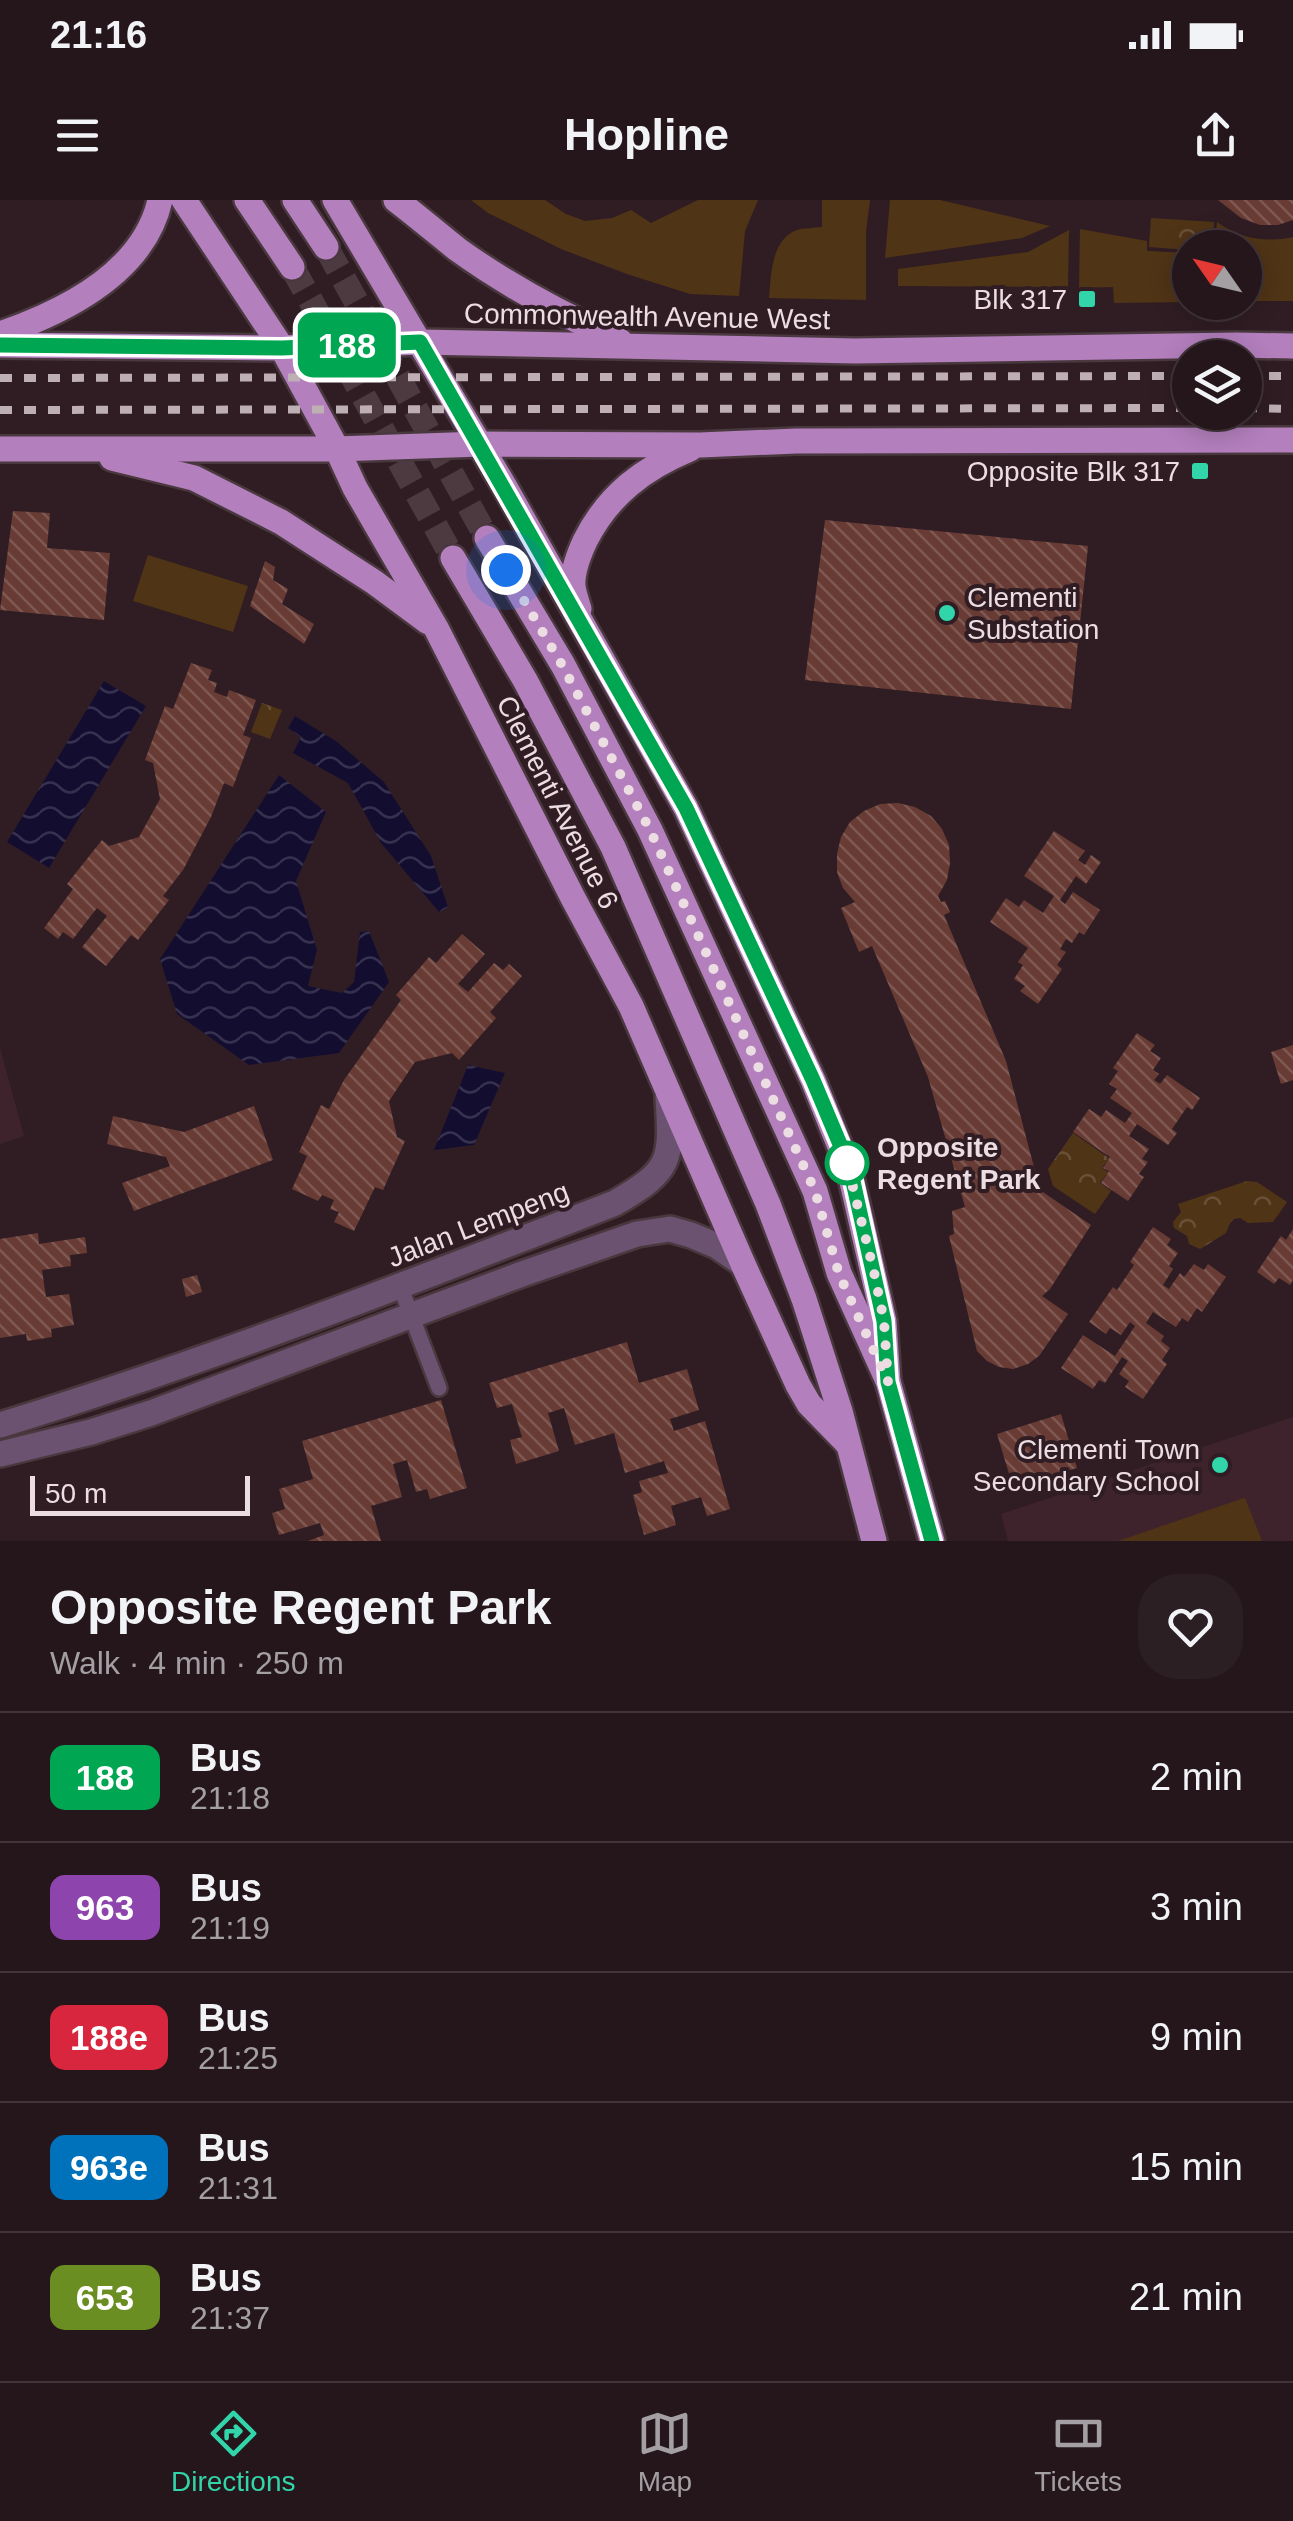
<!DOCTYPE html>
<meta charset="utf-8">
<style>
body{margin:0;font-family:Helvetica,sans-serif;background:#2c1f24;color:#f1f3f6;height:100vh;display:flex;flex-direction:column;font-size:38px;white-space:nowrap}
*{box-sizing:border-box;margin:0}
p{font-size:32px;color:#a39fa3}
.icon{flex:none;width:55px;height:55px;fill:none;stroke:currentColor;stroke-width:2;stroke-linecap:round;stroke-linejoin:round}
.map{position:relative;height:1341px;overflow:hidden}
.sheet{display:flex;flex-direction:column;background:#24161b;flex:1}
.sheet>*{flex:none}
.badge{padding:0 20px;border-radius:15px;font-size:35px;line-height:65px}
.needle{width:65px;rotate:304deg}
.fabs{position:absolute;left:1172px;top:30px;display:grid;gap:20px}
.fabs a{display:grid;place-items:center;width:90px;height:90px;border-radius:50%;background:#24161b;box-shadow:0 5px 25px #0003,0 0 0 2px #41353a;font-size:50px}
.scale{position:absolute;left:30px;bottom:25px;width:220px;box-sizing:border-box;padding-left:10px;border:5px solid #ebdde2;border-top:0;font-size:28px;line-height:35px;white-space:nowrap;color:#ebdde2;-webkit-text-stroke:8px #301d24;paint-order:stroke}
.you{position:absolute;width:50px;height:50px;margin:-25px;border:8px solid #fff;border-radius:50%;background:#1a73e8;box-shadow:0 0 0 15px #1a73e833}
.map>.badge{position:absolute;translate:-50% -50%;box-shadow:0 0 0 5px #fff}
.round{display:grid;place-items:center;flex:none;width:105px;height:105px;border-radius:40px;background:#2c1f24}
.headline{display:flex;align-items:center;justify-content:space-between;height:170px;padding:0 50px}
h1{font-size:48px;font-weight:600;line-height:75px}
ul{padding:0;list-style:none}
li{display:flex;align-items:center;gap:30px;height:130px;padding:0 50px;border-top:2px solid #41353a}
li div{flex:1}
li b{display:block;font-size:38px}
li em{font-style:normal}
li .badge{min-width:110px;font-weight:700;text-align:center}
.status{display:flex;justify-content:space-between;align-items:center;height:70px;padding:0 50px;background:#24161b;direction:ltr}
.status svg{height:28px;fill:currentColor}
header{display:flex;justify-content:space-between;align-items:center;height:130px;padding:0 50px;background:#24161b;font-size:45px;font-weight:600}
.dock{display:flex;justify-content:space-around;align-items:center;height:140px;border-top:2px solid #41353a;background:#24161b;font-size:28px;color:#a39fa3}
.dock a{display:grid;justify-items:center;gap:5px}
.dock .selected{color:#32d4a9}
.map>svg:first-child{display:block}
.built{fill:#3e232d}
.grass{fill:#503416}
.park{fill:url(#park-crowns)}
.water{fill:url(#water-waves)}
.building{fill:url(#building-back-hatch)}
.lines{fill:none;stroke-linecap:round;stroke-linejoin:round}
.primary-tunnel{stroke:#4c3a40;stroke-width:25;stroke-dasharray:25 12;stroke-linecap:butt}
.lane-casing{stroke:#4a383f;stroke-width:20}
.street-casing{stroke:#4a383f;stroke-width:30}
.primary-casing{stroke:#4a383f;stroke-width:30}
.lane{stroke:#6b5270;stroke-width:15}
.street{stroke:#6b5270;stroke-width:25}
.primary{stroke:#b37fbd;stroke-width:25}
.rail{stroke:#beafb5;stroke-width:8;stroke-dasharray:12 12;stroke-linecap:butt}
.line-casing{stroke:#fff;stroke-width:22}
.line{stroke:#00a651;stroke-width:15}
.walk{stroke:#ebdde2;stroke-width:10;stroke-dasharray:0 18}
.poi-dot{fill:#32d4a9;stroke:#301d24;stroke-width:4}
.stop-dot{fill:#fff;stroke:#00a651;stroke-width:5}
.labels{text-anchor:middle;stroke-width:8;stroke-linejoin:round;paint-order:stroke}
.poi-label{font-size:28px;fill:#ebdde2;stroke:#301d24;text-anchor:end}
.street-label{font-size:28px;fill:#ebdde2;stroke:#301d24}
.stop-label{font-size:28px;font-weight:bold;fill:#ebdde2;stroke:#301d24;text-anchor:start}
</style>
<div class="status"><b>21:16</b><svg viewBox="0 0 49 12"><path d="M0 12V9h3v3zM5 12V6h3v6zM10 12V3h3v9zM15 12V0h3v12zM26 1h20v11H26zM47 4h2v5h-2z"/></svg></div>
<header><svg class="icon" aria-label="menu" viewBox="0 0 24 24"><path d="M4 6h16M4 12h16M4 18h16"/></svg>Hopline<svg class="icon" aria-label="share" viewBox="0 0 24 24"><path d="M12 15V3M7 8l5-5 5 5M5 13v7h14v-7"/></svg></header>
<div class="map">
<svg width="1293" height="1341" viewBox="0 0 1293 1341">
<defs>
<pattern id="park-crowns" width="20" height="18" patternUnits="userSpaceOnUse" patternTransform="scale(2.5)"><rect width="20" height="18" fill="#503416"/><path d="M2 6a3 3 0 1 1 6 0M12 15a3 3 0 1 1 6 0" fill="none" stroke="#695138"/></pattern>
<pattern id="water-waves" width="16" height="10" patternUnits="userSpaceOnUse" patternTransform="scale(2.5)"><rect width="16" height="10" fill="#130e30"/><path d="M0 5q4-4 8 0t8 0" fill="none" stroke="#36314e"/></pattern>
<pattern id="building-back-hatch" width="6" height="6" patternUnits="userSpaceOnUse" patternTransform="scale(2.5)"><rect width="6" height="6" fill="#683c34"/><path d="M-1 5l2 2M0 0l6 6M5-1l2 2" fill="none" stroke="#7e5851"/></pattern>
</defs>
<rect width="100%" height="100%" fill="#301d24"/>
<g class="built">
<polygon points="0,848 24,936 0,944"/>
<polygon points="1293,1217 1293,1341 1008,1341 1001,1314"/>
</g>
<g class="grass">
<polygon points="471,0 545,0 566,14 585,21 612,18 631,10 651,23 698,0 758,0 745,31 739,96 690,94 627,74 561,49 488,13"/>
<path d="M 822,0 L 870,0 L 866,31 L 866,100 L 769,98 C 771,76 771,39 797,30 C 804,28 815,28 822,27 Z"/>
<polygon points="890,0 940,0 1050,26 1022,38 885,58"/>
<path d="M 1217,22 C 1241,39 1265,43 1293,37 L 1293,101 L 1245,101 L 1245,48 L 1215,47 Z"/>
<polygon points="1080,29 1147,41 1147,51 1190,53 1190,102 1114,103 1113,87 1079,88"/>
<polygon points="1069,30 1068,87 898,86 898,69 1028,52"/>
<polygon points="148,355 248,386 233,432 133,401"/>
<polygon points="1245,1298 1262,1341 1118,1341 1244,1298"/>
</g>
<g class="park">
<polygon points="1151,18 1214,22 1212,47 1190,48 1190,50 1149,47"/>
<polygon points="262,503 282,510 270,539 251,532"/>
<polygon points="1073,933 1109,958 1102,968 1108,972 1100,983 1111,991 1095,1014 1053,986 1048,969"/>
<polygon points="1247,981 1257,982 1287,1002 1273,1022 1248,1023 1240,1018 1234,1019 1230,1023 1226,1033 1200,1049 1189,1044 1187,1036 1174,1028 1173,1022 1181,1012 1178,1004"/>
</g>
<g class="water">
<polygon points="104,481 146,506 49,668 7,642"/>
<polygon points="295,516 336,541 384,582 431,656 448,707 439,712 381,643 348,583 293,553 301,537 288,528"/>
<polygon points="279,575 326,612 296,681 317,750 308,786 342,793 354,782 360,732 369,731 389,782 339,853 249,865 177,814 160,759"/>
<polygon points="468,865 505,873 474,945 434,950"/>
</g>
<g class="building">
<polygon points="1218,0 1293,0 1293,20 1278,25 1260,25 1241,18"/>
<polygon points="13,311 50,313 47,348 110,353 104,420 0,410"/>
<polygon points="825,320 1088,346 1071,509 805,480"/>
<polygon points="265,361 275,367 273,380 288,389 282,404 314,424 304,444 250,406"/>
<polygon points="191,463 212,470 208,480 217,483 214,492 227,497 229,490 256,500 243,535 251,538 233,587 224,583 211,617 183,670 163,696 169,700 138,740 131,735 106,766 82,747 107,716 97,708 73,739 63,732 58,739 44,728 73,689 67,684 102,640 109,646 139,637 160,599 153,563 145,560 165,506 173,509"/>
<polygon points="898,603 915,607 931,616 942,629 949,645 950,663 947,680 938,696 941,702 945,701 950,712 944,715 1006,861 1040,990 1091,1025 1050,1089 1042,1096 1068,1114 1039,1156 1028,1164 1013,1169 999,1167 987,1161 977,1151 949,1036 954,1034 952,1011 965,1007 928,877 872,746 859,752 841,708 855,702 843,688 837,672 837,654 841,637 850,622 864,611 880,604"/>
<polygon points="1054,631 1085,651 1078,660 1085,665 1091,655 1101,662 1086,684 1076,676 1060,700 1065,704 1073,692 1100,710 1084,735 1079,732 1072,743 1066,739 1060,749 1066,752 1057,765 1062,769 1038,804 1020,791 1025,786 1014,779 1023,765 1018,762 1028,748 990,722 1006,698 1019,707 1024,700 1043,713 1054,696 1024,676"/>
<polygon points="462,734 485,754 458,784 468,792 494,763 503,770 509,764 522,776 490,812 496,818 459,860 452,853 415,862 389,901 397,937 405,941 383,990 375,987 354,1031 334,1022 339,1012 330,1009 334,1000 322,995 318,1001 292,989 307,956 299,952 321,905 329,909 344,880 401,800 396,795 429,757 436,763"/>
<polygon points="1137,833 1155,845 1150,851 1161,858 1153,870 1159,874 1154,880 1160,884 1167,875 1200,898 1192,910 1187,907 1172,929 1177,933 1168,945 1137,924 1129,936 1149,949 1142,959 1148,962 1139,974 1144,977 1128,1001 1101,983 1109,971 1103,968 1110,957 1073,932 1089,909 1101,917 1106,910 1125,923 1132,913 1110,898 1117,889 1109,884 1118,871 1113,868"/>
<polygon points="1293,845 1293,880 1281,884 1271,852"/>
<polygon points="254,906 273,960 134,1011 122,983 170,966 166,957 107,944 113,916 184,932"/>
<polygon points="1153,1027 1171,1039 1167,1045 1178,1053 1169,1066 1173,1069 1163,1085 1169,1089 1180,1073 1184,1077 1194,1064 1204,1070 1208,1064 1226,1077 1202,1112 1197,1108 1188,1122 1182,1118 1176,1127 1153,1112 1146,1123 1164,1136 1161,1141 1170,1148 1162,1160 1167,1164 1143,1199 1125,1187 1129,1181 1119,1174 1128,1161 1122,1157 1105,1183 1099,1180 1093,1189 1061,1168 1083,1135 1115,1156 1135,1126 1130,1122 1121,1135 1110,1128 1106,1134 1089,1122 1113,1087 1117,1090 1134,1065 1130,1062"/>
<polygon points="1293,1029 1293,1080 1290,1085 1279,1078 1274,1084 1257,1072 1281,1036 1286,1040"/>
<polygon points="38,1033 39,1044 85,1037 87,1053 70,1055 71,1066 42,1070 46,1097 69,1094 74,1125 51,1129 52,1137 27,1141 26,1134 0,1138 0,1039"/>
<polygon points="197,1075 202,1092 186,1097 182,1079"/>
<polygon points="627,1142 639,1183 687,1169 699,1210 670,1219 674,1231 705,1221 730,1309 707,1316 701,1297 671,1306 676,1325 644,1335 633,1295 642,1292 639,1281 668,1273 664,1261 625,1273 614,1233 575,1245 564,1208 548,1213 559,1251 516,1264 510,1240 522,1237 512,1204 497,1208 489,1183"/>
<polygon points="441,1200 467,1288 430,1299 427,1289 416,1292 407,1260 393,1264 402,1297 371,1306 381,1341 308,1341 324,1335 320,1323 279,1335 272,1313 285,1309 279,1289 313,1279 302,1241"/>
<polygon points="1061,1214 1077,1268 1013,1287 997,1234"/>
</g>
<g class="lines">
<g class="primary-tunnel">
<polyline points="326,47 487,338"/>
<polyline points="292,67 453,358"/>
</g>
<g class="lane-casing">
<polyline id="lane" points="400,1086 439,1188"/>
</g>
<g class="street-casing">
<g id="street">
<path d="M 0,1225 C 209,1161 412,1082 615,1003 C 672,970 672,961 668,897"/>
<polyline points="0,1254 91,1232 151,1213 522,1074 637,1034 670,1029 691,1035 717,1046 743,1064"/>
</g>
</g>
<g class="primary-casing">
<g id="primary">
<polyline points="184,0 282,148 337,249 355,288 436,428 573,698 631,806 743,1064 798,1185 809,1204 848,1244"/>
<polyline points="247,0 292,67"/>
<polyline points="295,0 326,47"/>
<polyline points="335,0 505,287 686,608 813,880 849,969 884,1121 888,1181"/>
<path d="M 396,0 C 417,16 437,33 457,49 C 508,86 563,115 620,141"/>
<path d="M 0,134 C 64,112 144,72 160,0"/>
<polyline points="0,145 282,148 420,142 855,151 1236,145 1293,146"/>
<polyline points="0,249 337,249 480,244 700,245 796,241 1293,240"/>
<polyline points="112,258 194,278 281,322 374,382 428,422"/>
<polyline points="487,338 563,465 650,630 815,991 839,1073 888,1181 932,1341"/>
<polyline points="453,358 525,480 613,647 768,1004 804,1099 840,1211 874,1341"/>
<path d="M 579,409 C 577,402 574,394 573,386 C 572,371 579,354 585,341 C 608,295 644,268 690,249"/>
</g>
</g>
<use href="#lane" class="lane"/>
<use href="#street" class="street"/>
<use href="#primary" class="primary"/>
<g class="rail">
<polyline points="1245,176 1293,176"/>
<polyline points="0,178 1190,176"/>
<polyline points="1245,208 1293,209"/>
<polyline points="0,210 1190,208"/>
</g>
</g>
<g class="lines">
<g class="line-casing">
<polyline id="line" points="0,145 282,148 420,142 686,608 813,880 850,968 884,1121 888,1182 932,1341"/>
</g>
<use href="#line" class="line"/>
<polyline class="walk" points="506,370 562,465 650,630 815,991 839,1074 888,1182 884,1121 874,1072 847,963"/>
</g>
<g class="poi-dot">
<rect x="1077" y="89" width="20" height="20" rx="5"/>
<rect x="1190" y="261" width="20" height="20" rx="5"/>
<circle cx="947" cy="413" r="10"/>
<circle cx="1220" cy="1265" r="10"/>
</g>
<circle class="stop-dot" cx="847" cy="963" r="20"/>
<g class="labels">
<g class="poi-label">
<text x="1067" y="109">Blk 317</text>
<text x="1180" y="281">Opposite Blk 317</text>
<text x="967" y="407" text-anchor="start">Clementi<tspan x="967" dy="32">Substation</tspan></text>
<text x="1200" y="1259">Clementi Town<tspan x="1200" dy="32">Secondary School</tspan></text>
</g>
<g class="street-label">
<text transform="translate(647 116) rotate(1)" y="10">Commonwealth Avenue West</text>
<text transform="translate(558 602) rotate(63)" y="10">Clementi Avenue 6</text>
<text transform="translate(478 1024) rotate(-21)" y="10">Jalan Lempeng</text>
</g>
<g class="stop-label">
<text x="877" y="957">Opposite<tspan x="877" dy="32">Regent Park</tspan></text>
</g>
</g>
</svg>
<div class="fabs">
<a><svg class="needle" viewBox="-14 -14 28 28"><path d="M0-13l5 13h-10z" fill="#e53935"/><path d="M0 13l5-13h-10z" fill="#a39fa3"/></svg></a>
<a><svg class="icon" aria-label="layers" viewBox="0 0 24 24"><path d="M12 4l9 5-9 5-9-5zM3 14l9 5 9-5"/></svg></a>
</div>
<div class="scale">50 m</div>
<div class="you" style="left:506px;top:370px"></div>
<b class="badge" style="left:347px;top:145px;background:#00a651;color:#fff">188</b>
</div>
<section class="sheet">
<div class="headline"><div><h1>Opposite Regent Park</h1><p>Walk · 4 min · 250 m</p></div><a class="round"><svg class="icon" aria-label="heart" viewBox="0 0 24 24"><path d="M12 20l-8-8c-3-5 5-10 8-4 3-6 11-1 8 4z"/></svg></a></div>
<ul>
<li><span class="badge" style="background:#00a651;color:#fff">188</span><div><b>Bus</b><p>21:18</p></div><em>2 min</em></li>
<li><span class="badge" style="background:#8e44ad;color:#fff">963</span><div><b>Bus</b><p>21:19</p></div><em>3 min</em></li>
<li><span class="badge" style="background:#d7263d;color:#fff">188e</span><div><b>Bus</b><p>21:25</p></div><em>9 min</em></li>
<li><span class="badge" style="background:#0072bc;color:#fff">963e</span><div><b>Bus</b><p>21:31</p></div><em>15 min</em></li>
<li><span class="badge" style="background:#6b8e23;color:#fff">653</span><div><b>Bus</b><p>21:37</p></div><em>21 min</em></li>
</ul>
</section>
<nav class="dock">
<a class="selected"><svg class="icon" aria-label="directions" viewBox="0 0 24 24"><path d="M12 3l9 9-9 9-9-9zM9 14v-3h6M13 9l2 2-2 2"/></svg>Directions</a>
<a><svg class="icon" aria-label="map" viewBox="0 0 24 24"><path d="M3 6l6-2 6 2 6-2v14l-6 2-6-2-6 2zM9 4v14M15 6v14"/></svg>Map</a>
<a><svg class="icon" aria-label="tickets" viewBox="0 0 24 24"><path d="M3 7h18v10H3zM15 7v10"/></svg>Tickets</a>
</nav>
